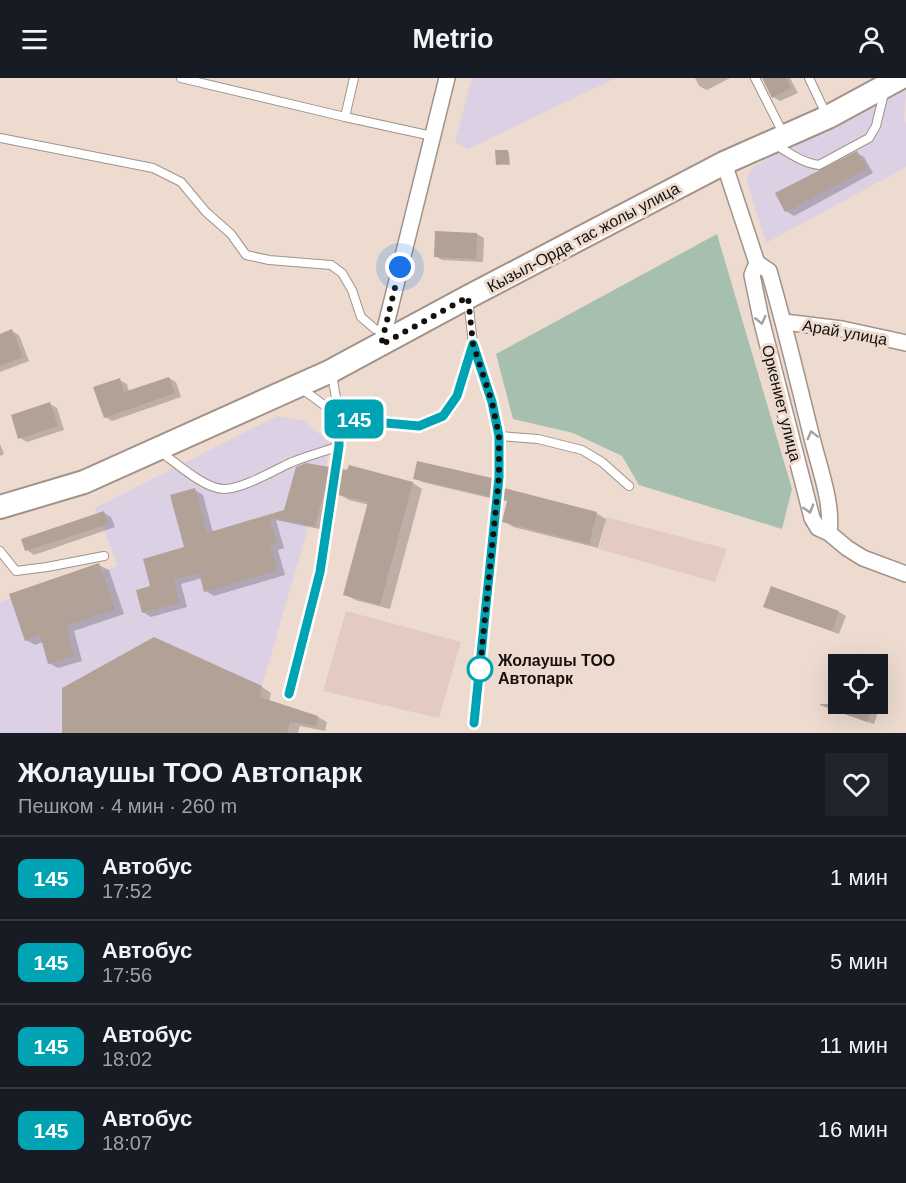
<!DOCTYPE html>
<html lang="ru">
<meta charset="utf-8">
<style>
body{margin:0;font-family:Helvetica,sans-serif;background:#20242c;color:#f1f3f6;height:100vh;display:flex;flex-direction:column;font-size:22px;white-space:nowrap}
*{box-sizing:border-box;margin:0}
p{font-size:20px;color:#9ea1a6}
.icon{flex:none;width:33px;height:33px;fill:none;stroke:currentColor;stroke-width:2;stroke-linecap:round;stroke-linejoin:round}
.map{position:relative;height:655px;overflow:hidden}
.panel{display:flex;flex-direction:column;background:#171b24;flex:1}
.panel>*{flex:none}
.badge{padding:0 12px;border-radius:9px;font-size:21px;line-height:39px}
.tools{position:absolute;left:828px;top:576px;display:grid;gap:12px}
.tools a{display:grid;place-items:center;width:60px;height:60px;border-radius:0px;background:#171b24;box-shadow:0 6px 24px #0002;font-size:30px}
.you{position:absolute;width:30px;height:30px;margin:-15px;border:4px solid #fff;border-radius:50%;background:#1a73e8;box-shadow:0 0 0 9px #1a73e833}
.map>.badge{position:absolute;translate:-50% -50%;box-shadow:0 0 0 3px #fff}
.round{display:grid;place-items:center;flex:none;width:63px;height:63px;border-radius:0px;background:#20242c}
.summary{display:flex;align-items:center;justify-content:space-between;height:102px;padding:0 18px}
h1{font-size:28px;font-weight:600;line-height:45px}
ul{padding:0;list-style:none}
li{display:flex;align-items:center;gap:18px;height:84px;padding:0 18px;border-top:2px solid #363941}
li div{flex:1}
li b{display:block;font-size:22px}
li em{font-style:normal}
li .badge{min-width:66px;font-weight:700;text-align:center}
header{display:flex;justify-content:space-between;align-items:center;height:78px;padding:0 18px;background:#171b24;font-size:27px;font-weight:600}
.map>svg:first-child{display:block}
.commercial{fill:#dbd0e4}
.education{fill:#e3cbc1}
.green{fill:#a7bfaf}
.shadow{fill:#0003}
.building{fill:#b2a197}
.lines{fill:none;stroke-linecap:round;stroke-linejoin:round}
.lane-casing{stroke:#a29288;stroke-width:10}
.street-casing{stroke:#a29288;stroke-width:18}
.primary-casing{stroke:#a29288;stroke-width:26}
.lane{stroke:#fff;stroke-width:8}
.street{stroke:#fff;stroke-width:15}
.primary{stroke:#fff;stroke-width:22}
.oneway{stroke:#a29f9e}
.line-casing{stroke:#fff;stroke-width:14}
.line{stroke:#00a3b4;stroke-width:9}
.walk{stroke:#16100c;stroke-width:6;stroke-dasharray:0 10.8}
.stop-dot{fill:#fff;stroke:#00a3b4;stroke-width:3}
.labels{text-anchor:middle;stroke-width:6;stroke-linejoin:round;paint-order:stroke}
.street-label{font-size:16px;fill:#16100c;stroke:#eddbd0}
.stop-label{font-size:16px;font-weight:bold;fill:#16100c;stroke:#eddbd0;text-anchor:start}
</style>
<header><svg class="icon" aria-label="menu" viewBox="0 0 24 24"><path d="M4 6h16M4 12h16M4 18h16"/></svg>Metrio<svg class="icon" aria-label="person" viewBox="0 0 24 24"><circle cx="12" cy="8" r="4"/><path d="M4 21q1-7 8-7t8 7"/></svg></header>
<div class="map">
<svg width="906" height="655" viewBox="0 0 906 655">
<rect width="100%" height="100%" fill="#eddbd0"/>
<g class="commercial">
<polygon points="472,0 616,0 468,71 455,64"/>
<polygon points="906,5 904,42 906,45 906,89 766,165 746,101 753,89"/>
<polygon points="277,338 304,343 329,364 327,384 262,608 154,559 62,610 62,655 0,655 0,524 118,488 95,430"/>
</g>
<g class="education">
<polygon points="606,439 727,471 715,504 599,471"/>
<polygon points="346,533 461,564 439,640 323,613"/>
</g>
<polygon class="green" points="717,156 792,411 782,451 639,407 622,378 573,355 513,341 496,276"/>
<g class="shadow">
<polygon points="695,0 730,0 707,12 699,8"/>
<polygon points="763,0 790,0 798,15 780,23 773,19"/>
<polygon points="507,73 509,74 510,87 498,86"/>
<polygon points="857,75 864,79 873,95 794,138 786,133 777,116"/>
<polygon points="437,154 477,156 484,160 483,184 442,182 435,178"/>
<polygon points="12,253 19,257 29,283 0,294 0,258"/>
<polygon points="169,300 176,304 181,319 112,343 105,339 119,302 127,306 129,314"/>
<polygon points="50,326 57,330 64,352 27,364 20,360"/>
<polygon points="0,366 4,376 0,378"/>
<polygon points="350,388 413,405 422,411 390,531 355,522 345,516 369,427 349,422 339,416"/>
<polygon points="329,391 337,395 324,452 276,442 284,470 278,472 285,497 214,518 206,513 202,500 181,506 187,529 151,539 143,534 152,509 186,470 195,412 203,417 213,455 286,434"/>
<polygon points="414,400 491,401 498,405 498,422 422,404"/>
<polygon points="104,435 111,439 115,449 34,477 27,472"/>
<polygon points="596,435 606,441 598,470 513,449 504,443"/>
<polygon points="99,487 109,492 124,536 74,553 82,583 58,590 49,585 43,564 35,567 26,562"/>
<polygon points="772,532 839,534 846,538 839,556"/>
<polygon points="262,609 271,615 269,624 318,639 327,644 325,653 300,648 298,655 64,655"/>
<polygon points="878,609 885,614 874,646 844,636 837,632 839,626 878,626"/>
</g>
<g class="building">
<polygon points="762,0 786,0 791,10 772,20"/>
<polygon points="495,72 508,72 509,86 496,87"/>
<polygon points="857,73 867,91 785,134 775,115"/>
<polygon points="435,153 477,155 476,181 434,179"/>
<polygon points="12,251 23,279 0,288 0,256"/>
<polygon points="169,299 175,315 104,340 93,309 120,300 124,314"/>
<polygon points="50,324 58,348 18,361 11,337"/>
<polygon points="417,383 492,400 490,406 492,407 491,419 413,401"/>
<polygon points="306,385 330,389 326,414 324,414 315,449 269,439 277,465 270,467 278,492 204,514 199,495 174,502 179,525 142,535 136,512 150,508 143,481 184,469 170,417 195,410 207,455 284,432 296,389"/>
<polygon points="349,387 413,404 380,527 343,517 368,424 338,417 342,391 347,392"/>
<polygon points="504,410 597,434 589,466 502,444 507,423 503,422"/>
<polygon points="104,433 108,446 25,473 21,461"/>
<polygon points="99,485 115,531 66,548 74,578 48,586 40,557 25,563 9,516"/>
<polygon points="771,508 839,533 832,553 763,529"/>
<polygon points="154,559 262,608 260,619 318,638 316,648 290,644 287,655 62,655 62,610"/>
<polygon points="820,626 873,626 867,644 820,627"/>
</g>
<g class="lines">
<g class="lane-casing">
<g id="lane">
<polyline points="181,0 345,39"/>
<polyline points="354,0 345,39 432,58"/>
<polyline points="755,0 784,57"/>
<polyline points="809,0 827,38"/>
<polyline points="0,60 153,90 181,104 206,134 231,156 246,177 269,182 331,187 342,195 352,212 361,239 375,251 384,254"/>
<path d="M 776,67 C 789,75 803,85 819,87 L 869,60 L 876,48 L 884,15"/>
<polyline points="468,221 473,266 492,324 499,358 499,399 474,645"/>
<polyline points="302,311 339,338 363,343 419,348 443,338 457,318 473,266"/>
<polyline points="499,358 538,361 582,372 602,384 629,408"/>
<path d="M 161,374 C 176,385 206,412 225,411 C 244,410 273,393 290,385 C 306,378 323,374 339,368"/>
<polyline points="0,473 16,493 47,489 104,478"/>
<polyline points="289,616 320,494 339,368 339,338 332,296"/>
</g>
</g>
<g class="street-casing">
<g id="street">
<path d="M 724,85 L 757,185 L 769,193 C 785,248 798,304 812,360 C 819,389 833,425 829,455"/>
<polyline points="757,185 752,197 761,241 812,440 818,450 829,455 847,470 863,480 906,496"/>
<polyline points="784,244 842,251 906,265"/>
<polyline points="381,267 447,0"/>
</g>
</g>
<g class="primary-casing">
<polyline id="primary" points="0,429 84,404 331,293 468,219 724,85 828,39 900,0"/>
</g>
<use href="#lane" class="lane"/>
<use href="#street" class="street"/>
<use href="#primary" class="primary"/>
</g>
<defs><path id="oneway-chevron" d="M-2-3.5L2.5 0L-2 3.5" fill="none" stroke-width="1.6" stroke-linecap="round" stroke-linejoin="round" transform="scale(1.5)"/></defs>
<g class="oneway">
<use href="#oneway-chevron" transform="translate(761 242) rotate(77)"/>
<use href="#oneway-chevron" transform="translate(812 357) rotate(-104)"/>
<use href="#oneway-chevron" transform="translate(809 431) rotate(73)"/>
</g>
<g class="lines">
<g class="line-casing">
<polyline id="line" points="289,616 320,494 339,368 339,338 363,343 419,348 443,338 457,318 473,266 492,324 499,358 499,399 474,645"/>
</g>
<use href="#line" class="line"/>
<polyline class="walk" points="400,189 381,267 468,219 473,266 492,324 499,358 499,399 479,600 480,591"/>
</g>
<circle class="stop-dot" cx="480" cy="591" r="12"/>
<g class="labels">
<g class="street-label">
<text transform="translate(583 159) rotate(-28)" y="6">Кызыл-Орда тас жолы улица</text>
<text transform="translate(845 254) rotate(10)" y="6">Арай улица</text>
<text transform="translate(782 325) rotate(76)" y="6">Оркениет улица</text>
</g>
<g class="stop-label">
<text x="498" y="588">Жолаушы ТОО<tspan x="498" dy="18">Автопарк</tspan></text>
</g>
</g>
</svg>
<div class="tools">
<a><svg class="icon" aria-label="locate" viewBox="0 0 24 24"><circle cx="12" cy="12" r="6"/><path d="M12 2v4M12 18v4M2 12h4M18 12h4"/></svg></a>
</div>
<div class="you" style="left:400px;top:189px"></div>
<b class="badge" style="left:354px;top:341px;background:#00a3b4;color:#fff">145</b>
</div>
<section class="panel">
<div class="summary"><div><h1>Жолаушы ТОО Автопарк</h1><p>Пешком · 4 мин · 260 m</p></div><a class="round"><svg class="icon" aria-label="heart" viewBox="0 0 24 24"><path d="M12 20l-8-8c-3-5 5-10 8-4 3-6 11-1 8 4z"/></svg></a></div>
<ul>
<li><span class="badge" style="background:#00a3b4;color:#fff">145</span><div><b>Автобус</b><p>17:52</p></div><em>1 мин</em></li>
<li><span class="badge" style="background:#00a3b4;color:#fff">145</span><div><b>Автобус</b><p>17:56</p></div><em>5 мин</em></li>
<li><span class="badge" style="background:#00a3b4;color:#fff">145</span><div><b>Автобус</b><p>18:02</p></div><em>11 мин</em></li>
<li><span class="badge" style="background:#00a3b4;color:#fff">145</span><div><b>Автобус</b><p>18:07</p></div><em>16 мин</em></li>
</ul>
</section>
